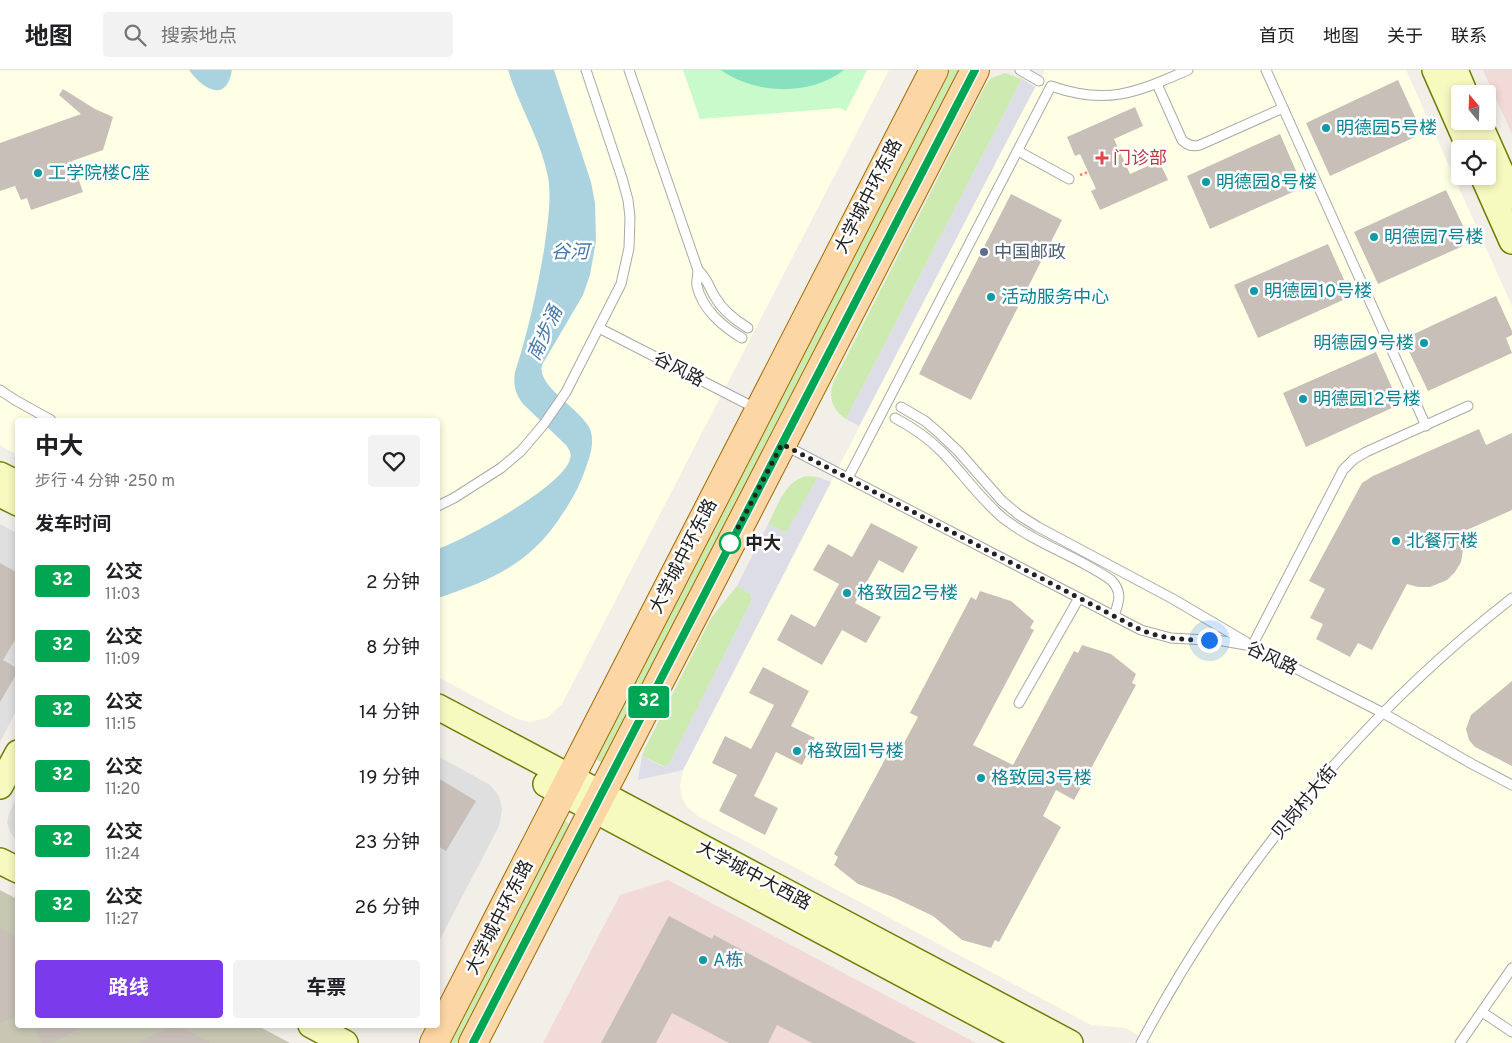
<!DOCTYPE html>
<html lang="zh">
<meta charset="utf-8">
<style>
body{margin:0;font-family:Overpass,"Noto Sans SC",sans-serif;background:#f2f2f2;color:#202124;height:100vh;display:flex;flex-direction:column;font-size:19px;white-space:nowrap}
*{box-sizing:border-box;margin:0}
p{font-size:16px;color:#757577}
.icon{flex:none;width:28px;height:28px;fill:none;stroke:currentColor;stroke-width:2;stroke-linecap:round;stroke-linejoin:round}
.map{position:relative;flex:1;overflow:hidden}
.panel{position:absolute;left:15px;top:348px;width:425px;height:610px;display:flex;flex-direction:column;background:#fff;border-radius:5px;box-shadow:0 2px 8px #0003}
.panel>*{flex:none}
.badge{padding:0 10px;border-radius:4px;font-size:18px;line-height:32px}
.needle{width:32px;rotate:341deg}
.fabs{position:absolute;left:1451px;top:15px;display:grid;gap:10px}
.fabs a{display:grid;place-items:center;width:45px;height:45px;border-radius:5px;background:#fff;box-shadow:0 2px 8px #0003;font-size:25px}
.you{position:absolute;width:25px;height:25px;margin:-12px;border:4px solid #fff;border-radius:50%;background:#1a73e8;box-shadow:0 0 0 8px #1a73e833}
.map>.badge{position:absolute;translate:-50% -50%;box-shadow:0 0 0 2px #fff}
h2{padding:0 20px;font-size:19px;line-height:45px}
.round{display:grid;place-items:center;flex:none;width:52px;height:52px;border-radius:5px;background:#f2f2f2}
.summary{display:flex;align-items:center;justify-content:space-between;height:85px;padding:0 20px}
h1{font-size:24px;font-weight:700;line-height:38px}
.cta{display:flex;gap:10px;margin-top:auto;padding:10px 20px}
.cta a{flex:1;height:58px;border-radius:5px;background:#7c3aed;color:#fff;font-size:20px;font-weight:700;line-height:58px;text-align:center}
.cta a+a{background:#f2f2f2;color:#202124}
ul{padding:0;list-style:none}
li{display:flex;align-items:center;gap:15px;height:65px;padding:0 20px}
li div{flex:1}
li b{display:block;font-size:19px}
li em{font-style:normal}
li .badge{min-width:55px;font-weight:700;text-align:center}
header{display:flex;align-items:center;gap:30px;box-sizing:border-box;height:70px;padding:0 25px;background:#fff;border-bottom:1px solid #e0e0e0}
header strong{font-size:24px}
nav{display:flex;gap:28px;margin-inline-start:auto;font-size:18px}
.search{width:350px;height:45px;background:#f2f2f2;display:flex;align-items:center;gap:12px;box-sizing:border-box;padding:0 18px;border-radius:5px;color:#757577;font-size:19px}
.map>svg:first-child{display:block}
.residential{fill:#e0dfdf}
.commercial{fill:#f2dad9}
.education{fill:#ffffe5}
.construction{fill:#c7c7b4}
.grass{fill:#cdebb0}
.park{fill:#c8facc}
.pitch{fill:#88e0be}
.plaza{fill:#dddde8}
.water{fill:#aad3df}
.building{fill:#c7bfb8}
.lines{fill:none;stroke-linecap:round;stroke-linejoin:round}
.lane-casing{stroke:#a9a9a9;stroke-width:11}
.secondary-casing{stroke:#707d05;stroke-width:28}
.primary-casing{stroke:#a06b00;stroke-width:30}
.path{stroke:#fa8072;stroke-width:2.5;stroke-dasharray:2.5 2.5;stroke-linecap:butt}
.lane{stroke:#fff;stroke-width:9}
.secondary{stroke:#f7fabf;stroke-width:25}
.primary{stroke:#fcd6a4;stroke-width:28}
.line-casing{stroke:#fff;stroke-width:11}
.line{stroke:#00a651;stroke-width:8}
.walk{stroke:#222;stroke-width:5;stroke-dasharray:0 9}
.culture-dot{fill:#0f9aa8;stroke:#fff;stroke-width:2}
.health-dot{fill:#e0444e;stroke:#fff;stroke-width:2}
.service-dot{fill:#5c6f8a;stroke:#fff;stroke-width:2}
.stop-dot{fill:#fff;stroke:#00a651;stroke-width:2.5}
.labels{text-anchor:middle;stroke-width:5;stroke-linejoin:round;paint-order:stroke}
.culture-label{font-size:18px;fill:#0d838f;stroke:#fff;text-anchor:start}
.health-label{font-size:18px;fill:#be3a42;stroke:#fff;text-anchor:start}
.street-label{font-size:18px;fill:#222;stroke:#fff}
.service-label{font-size:18px;fill:#4e5e75;stroke:#fff;text-anchor:start}
.stop-label{font-size:18px;font-weight:bold;fill:#222;stroke:#fff;text-anchor:start}
.water-label{font-size:19px;font-style:italic;fill:#4a7aab;stroke:#fff}
</style>
<header>
<strong>地图</strong>
<div class="search"><svg class="icon" aria-label="search" viewBox="0 0 24 24"><circle cx="10" cy="10" r="6"/><path d="M15 15l6 6"/></svg>搜索地点</div>
<nav><a>首页</a><a>地图</a><a>关于</a><a>联系</a></nav>
</header>
<div class="map">
<svg width="1512" height="973" viewBox="0 0 1512 973">
<rect width="100%" height="100%" fill="#f2efe9"/>
<g class="residential">
<polygon points="0,454 18,464 17,639 0,672"/>
<polygon points="438,686 490,715 499,726 502,740 499,756 438,873"/>
<polygon points="17,727 17,771 10,762 7,752 10,741"/>
</g>
<g class="commercial">
<polygon points="1483,0 1512,0 1512,64"/>
<polygon points="668,810 976,973 543,973 620,825"/>
</g>
<g class="education">
<polygon points="0,0 889,0 562,634 547,648 529,652 515,648 438,607 438,350 18,350 17,385 0,375"/>
<polygon points="1045,0 1406,0 1512,236 1512,973 1153,973 1125,958 1091,955 698,746 687,737 682,728 680,715 683,700 1007,70"/>
</g>
<polygon class="construction" points="0,820 17,829 18,955 256,955 290,973 0,973"/>
<g class="grass">
<polygon points="945,0 964,0 603,694 597,690 597,685 662,561 692,490"/>
<path d="M 1005,3 L 1022,9 L 846,349 C 833,340 828,329 833,313 L 985,16 L 991,8 Z"/>
<path d="M 806,406 L 818,407 L 788,461 L 785,462 L 768,454 C 778,436 784,412 806,406 Z"/>
<polygon points="737,516 751,524 752,530 669,694 665,697 642,686 645,678 711,548"/>
<polygon points="563,751 567,752 570,756 463,973 446,973"/>
</g>
<polygon class="park" points="683,0 867,0 846,41 840,38 700,49"/>
<path class="pitch" d="M 721,0 L 844,0 C 810,26 756,25 721,0 Z"/>
<g class="plaza">
<polygon points="1022,9 1035,17 859,356 846,349"/>
<polygon points="818,407 831,412 683,700 638,710 642,686 663,697 669,694 752,530 751,524 737,516 768,454 785,462 787,461"/>
</g>
<g class="water">
<path d="M 189,0 L 232,0 C 226,34 203,19 189,0 Z"/>
<path d="M 508,0 L 554,0 L 591,112 L 595,133 L 596,171 L 590,205 L 583,225 L 542,295 C 536,316 581,339 590,359 C 595,372 590,387 585,400 C 580,415 572,430 563,443 C 531,494 492,510 438,528 L 438,479 C 465,469 563,417 570,389 C 572,384 569,379 566,375 L 523,334 C 515,323 513,315 515,302 C 528,262 537,221 544,180 C 547,157 552,130 548,107 C 541,70 519,36 508,0 Z"/>
</g>
<g class="building">
<polygon points="1398,10 1416,49 1408,52 1415,67 1330,106 1306,53"/>
<polygon points="63,19 95,39 113,47 103,80 72,91 83,122 31,140 27,128 21,130 15,116 0,121 0,73 81,44 59,25"/>
<polygon points="1135,37 1143,56 1114,69 1130,104 1159,91 1168,110 1100,140 1091,121 1096,119 1080,84 1075,86 1067,67"/>
<polygon points="1280,64 1297,103 1289,107 1295,121 1210,159 1187,106"/>
<polygon points="1446,120 1464,158 1456,161 1463,176 1378,214 1354,162"/>
<polygon points="1011,124 1062,150 971,330 919,304"/>
<polygon points="1328,174 1345,212 1337,216 1343,230 1258,268 1234,215"/>
<polygon points="1496,226 1512,261 1512,265 1506,268 1512,283 1428,321 1403,269"/>
<polygon points="1376,282 1393,320 1385,324 1392,338 1306,377 1283,323"/>
<polygon points="1479,359 1486,375 1512,363 1512,440 1460,463 1463,480 1461,492 1455,502 1447,510 1430,517 1418,517 1407,514 1372,580 1358,573 1350,587 1316,569 1323,554 1310,548 1325,519 1309,511 1362,413 1373,406"/>
<polygon points="871,453 918,477 903,503 879,490 855,533 881,547 866,573 842,560 822,595 777,570 791,544 815,557 839,514 813,500 828,474 852,487"/>
<polygon points="0,493 18,503 18,565 3,590 18,599 18,601 0,632"/>
<polygon points="980,521 1011,531 1034,551 1030,558 1034,560 973,675 1013,695 1074,581 1078,583 1082,575 1111,584 1136,604 1132,613 1136,615 1074,730 1056,720 1043,746 1061,757 999,872 995,870 991,878 962,870 933,846 893,827 858,814 834,795 838,787 834,784 896,669 904,673 918,647 910,643 971,527 976,530"/>
<polygon points="763,597 809,621 791,656 815,668 802,695 776,682 754,726 778,738 765,765 719,741 737,705 712,693 725,666 751,679 774,635 749,623"/>
<polygon points="1512,611 1512,696 1475,677 1469,670 1466,659 1471,645"/>
<polygon points="438,708 476,731 446,781 438,776"/>
<polygon points="669,846 712,869 714,865 916,973 812,973 777,955 768,973 729,973 672,943 656,973 601,973"/>
<polygon points="0,858 18,867 18,945 0,953"/>
<polygon points="33,955 89,955 51,973 41,973"/>
<polygon points="174,955 178,955 210,973 137,973"/>
</g>
<g class="lines">
<g class="lane-casing">
<g id="lane">
<path d="M 629,0 L 698,200 C 698,205 696,211 697,216 C 702,239 723,257 742,268"/>
<polyline points="1020,0 1039,11"/>
<polyline points="1266,0 1426,356"/>
<path d="M 1157,14 L 1182,70 C 1187,75 1193,77 1200,75 L 1283,38"/>
<polyline points="1018,81 1069,109"/>
<path d="M 698,200 C 709,211 708,216 715,227 C 723,241 735,250 748,258"/>
<polyline points="599,258 757,339"/>
<polyline points="0,320 15,330 51,350"/>
<polyline points="901,337 925,351 939,363 958,381 1002,431 1019,445 1038,457 1173,529 1246,572"/>
<path d="M 895,348 C 912,357 927,367 941,381 C 962,402 979,428 1003,448 C 1036,474 1077,486 1111,510 C 1123,522 1119,532 1114,546"/>
<polyline points="784,375 1141,560 1171,568 1223,571 1252,576 1383,643 1472,694 1512,715"/>
<path d="M 848,408 L 1051,16 C 1108,36 1137,22 1188,0"/>
<polyline points="438,436 454,428 501,398 521,381 544,354 566,322 621,214 629,178 630,147 628,130 622,108 586,0"/>
<polyline points="1252,576 1343,400 1354,389 1366,382 1468,336"/>
<polyline points="1019,633 1079,528"/>
<polyline points="1482,942 1512,962"/>
<path d="M 1141,973 C 1233,801 1358,648 1512,528"/>
<polyline points="1460,973 1512,898"/>
</g>
</g>
<g class="secondary-casing">
<g id="secondary">
<polyline points="1435,0 1470,79"/>
<polyline points="1455,0 1465,24"/>
<polyline points="1478,51 1512,127"/>
<polyline points="1483,106 1512,171"/>
<polyline points="0,405 18,414"/>
<polyline points="0,424 18,433"/>
<polyline points="438,637 1070,973"/>
<polyline points="546,714 1032,973"/>
<polyline points="0,716 18,683"/>
<polyline points="0,791 18,800"/>
<polyline points="311,955 345,973"/>
</g>
</g>
<g class="primary-casing">
<g id="primary">
<polyline points="434,973 934,0"/>
<polyline points="473,973 975,0"/>
</g>
</g>
<polyline class="path" points="1080,105 1088,102"/>
<use href="#lane" class="lane"/>
<use href="#secondary" class="secondary"/>
<use href="#primary" class="primary"/>
</g>
<g class="lines">
<g class="line-casing">
<polyline id="line" points="473,973 975,0"/>
</g>
<use href="#line" class="line"/>
<path class="walk" d="M 730,473 L 782,374 L 1141,560 C 1163,569 1186,570 1209,570"/>
</g>
<g class="culture-dot">
<circle cx="1326" cy="58" r="5"/>
<circle cx="38" cy="103" r="5"/>
<circle cx="1206" cy="112" r="5"/>
<circle cx="1374" cy="167" r="5"/>
<circle cx="1254" cy="221" r="5"/>
<circle cx="991" cy="227" r="5"/>
<circle cx="1424" cy="273" r="5"/>
<circle cx="1303" cy="329" r="5"/>
<circle cx="1396" cy="471" r="5"/>
<circle cx="847" cy="523" r="5"/>
<circle cx="797" cy="681" r="5"/>
<circle cx="981" cy="708" r="5"/>
<circle cx="703" cy="890" r="5"/>
</g>
<path class="health-dot" d="M1099.5 80.5h5v5h5v5h-5v5h-5v-5h-5v-5h5z"/>
<circle class="service-dot" cx="984" cy="182" r="5"/>
<circle class="stop-dot" cx="730" cy="473" r="10"/>
<g class="labels">
<g class="culture-label">
<text x="1336" y="64">明德园5号楼</text>
<text x="48" y="109">工学院楼C座</text>
<text x="1216" y="118">明德园8号楼</text>
<text x="1384" y="173">明德园7号楼</text>
<text x="1264" y="227">明德园10号楼</text>
<text x="1001" y="233">活动服务中心</text>
<text x="1414" y="279" text-anchor="end">明德园9号楼</text>
<text x="1313" y="335">明德园12号楼</text>
<text x="1406" y="477">北餐厅楼</text>
<text x="857" y="529">格致园2号楼</text>
<text x="807" y="687">格致园1号楼</text>
<text x="991" y="714">格致园3号楼</text>
<text x="713" y="896">A栋</text>
</g>
<g class="health-label">
<text x="1113" y="94">门诊部</text>
</g>
<g class="street-label">
<text transform="translate(868 126) rotate(-63)" y="6">大学城中环东路</text>
<text transform="translate(679 299) rotate(27)" y="6">谷风路</text>
<text transform="translate(683 486) rotate(-63)" y="6">大学城中环东路</text>
<text transform="translate(1272 588) rotate(25)" y="6">谷风路</text>
<text transform="translate(1304 732) rotate(-50)" y="6">贝岗村大街</text>
<text transform="translate(754 805) rotate(28)" y="6">大学城中大西路</text>
<text transform="translate(499 847) rotate(-63)" y="6">大学城中环东路</text>
</g>
<g class="service-label">
<text x="994" y="188">中国邮政</text>
</g>
<g class="stop-label">
<text x="745" y="479">中大</text>
</g>
<g class="water-label">
<text x="570" y="188">谷河</text>
<text transform="translate(544 263) rotate(-65)" y="7">南步涌</text>
</g>
</g>
</svg>
<div class="fabs">
<a><svg class="needle" viewBox="-14 -14 28 28"><path d="M0-13l5 13h-10z" fill="#e53935"/><path d="M0 13l5-13h-10z" fill="#757577"/></svg></a>
<a><svg class="icon" aria-label="locate" viewBox="0 0 24 24"><circle cx="12" cy="12" r="6"/><path d="M12 2v4M12 18v4M2 12h4M18 12h4"/></svg></a>
</div>
<div class="you" style="left:1209px;top:570px"></div>
<b class="badge" style="left:649px;top:632px;background:#00a651;color:#fff">32</b>
<section class="panel">
<div class="summary"><div><h1>中大</h1><p>步行 · 4 分钟 · 250 m</p></div><a class="round"><svg class="icon" aria-label="heart" viewBox="0 0 24 24"><path d="M12 20l-8-8c-3-5 5-10 8-4 3-6 11-1 8 4z"/></svg></a></div>
<h2>发车时间</h2>
<ul>
<li><span class="badge" style="background:#00a651;color:#fff">32</span><div><b>公交</b><p>11:03</p></div><em>2 分钟</em></li>
<li><span class="badge" style="background:#00a651;color:#fff">32</span><div><b>公交</b><p>11:09</p></div><em>8 分钟</em></li>
<li><span class="badge" style="background:#00a651;color:#fff">32</span><div><b>公交</b><p>11:15</p></div><em>14 分钟</em></li>
<li><span class="badge" style="background:#00a651;color:#fff">32</span><div><b>公交</b><p>11:20</p></div><em>19 分钟</em></li>
<li><span class="badge" style="background:#00a651;color:#fff">32</span><div><b>公交</b><p>11:24</p></div><em>23 分钟</em></li>
<li><span class="badge" style="background:#00a651;color:#fff">32</span><div><b>公交</b><p>11:27</p></div><em>26 分钟</em></li>
</ul>
<div class="cta"><a>路线</a><a>车票</a></div>
</section>
</div>
